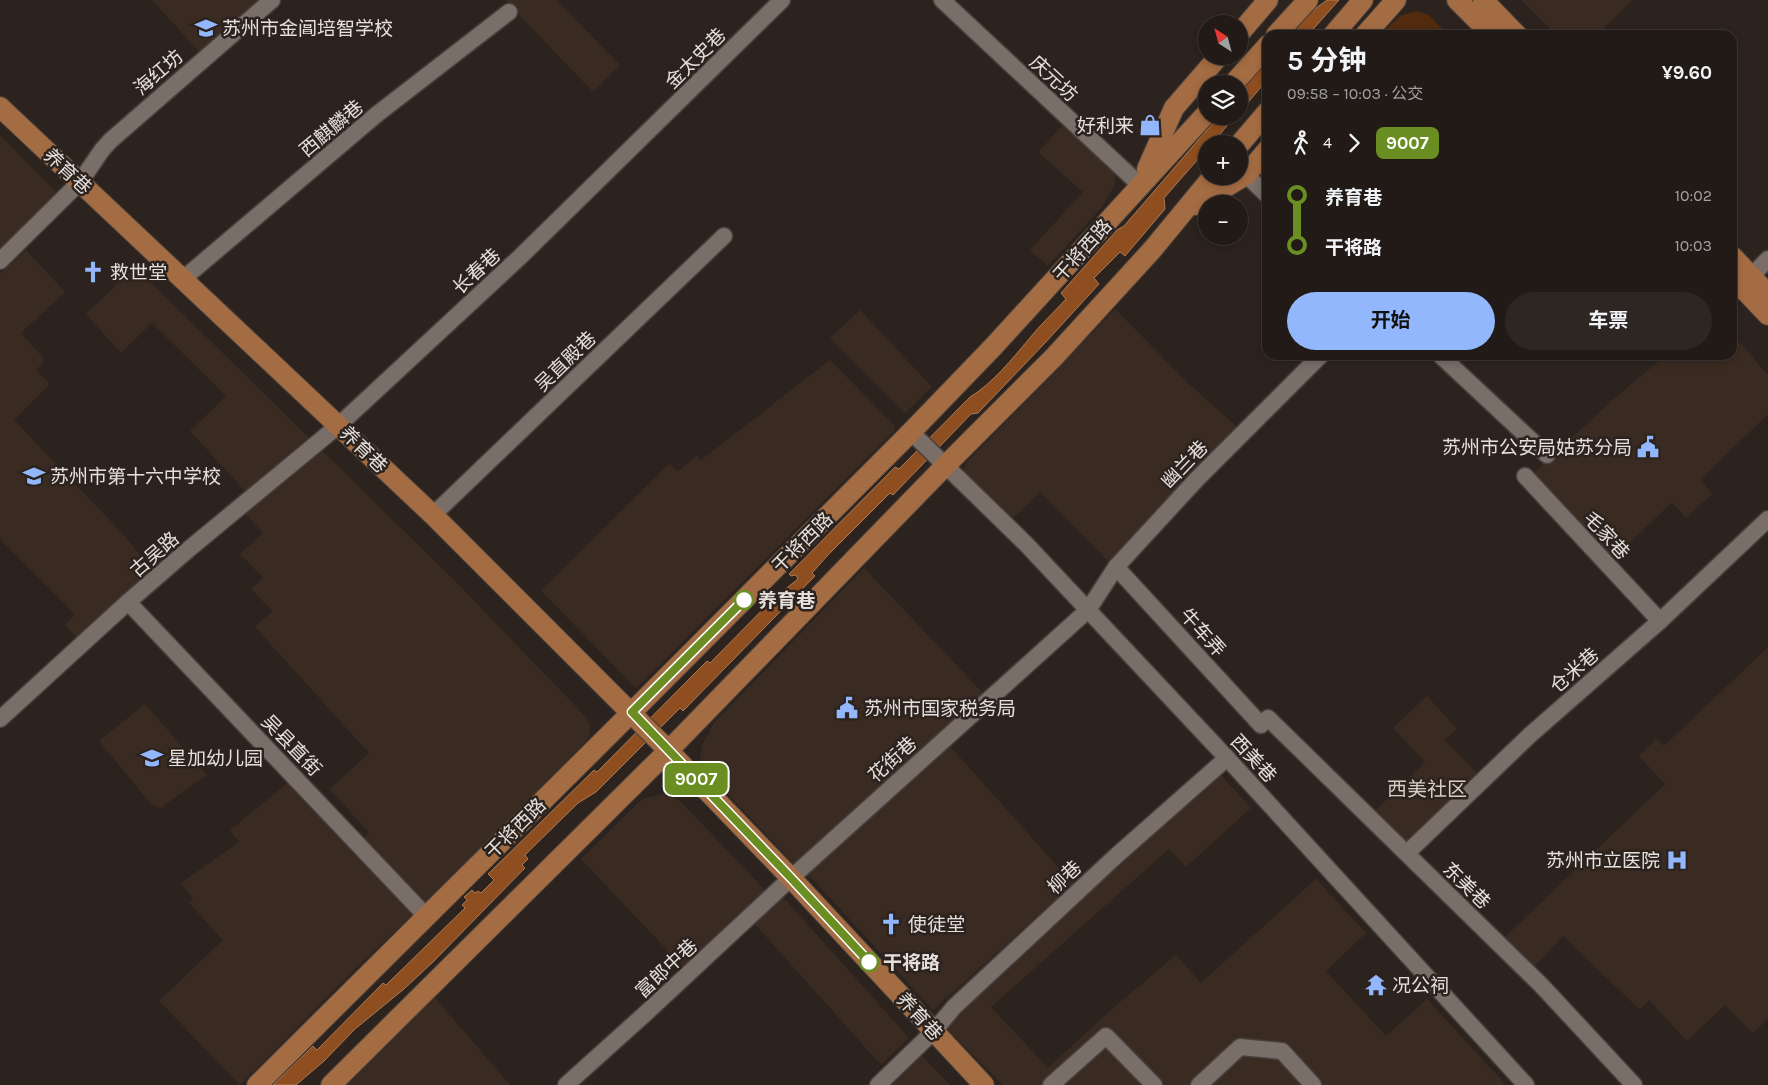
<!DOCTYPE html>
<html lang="zh">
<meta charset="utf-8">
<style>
body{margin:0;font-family:Karla,"Noto Sans SC",sans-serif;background:#2d2723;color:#f1f3f6;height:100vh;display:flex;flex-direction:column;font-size:19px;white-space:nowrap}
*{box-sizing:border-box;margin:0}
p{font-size:16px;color:#a2a1a1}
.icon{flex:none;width:28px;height:28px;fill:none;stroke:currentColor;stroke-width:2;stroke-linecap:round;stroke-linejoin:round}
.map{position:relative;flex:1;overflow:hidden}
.drawer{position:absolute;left:1262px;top:30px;width:475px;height:330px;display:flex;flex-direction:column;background:#211a16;border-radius:15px;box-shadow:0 2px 8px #0003,0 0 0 1px #3e3835}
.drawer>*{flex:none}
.badge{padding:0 10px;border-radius:8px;font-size:18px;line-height:32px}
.needle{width:32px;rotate:324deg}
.tools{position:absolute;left:1198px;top:15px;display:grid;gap:10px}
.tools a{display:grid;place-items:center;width:50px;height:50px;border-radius:50%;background:#211a16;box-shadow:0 2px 8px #0003,0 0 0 1px #3e3835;font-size:25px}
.map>.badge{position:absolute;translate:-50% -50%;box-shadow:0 0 0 2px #fff}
.legs{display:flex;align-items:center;gap:8px;height:55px;padding:0 25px;font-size:16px}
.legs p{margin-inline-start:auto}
.headline{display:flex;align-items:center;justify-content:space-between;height:85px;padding:0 25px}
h1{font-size:28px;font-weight:700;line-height:38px}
.action{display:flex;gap:10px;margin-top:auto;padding:10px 25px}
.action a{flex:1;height:58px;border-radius:30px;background:#93b7fd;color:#111;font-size:20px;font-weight:700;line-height:58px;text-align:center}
.action a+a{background:#2d2723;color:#f1f3f6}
ul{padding:0 25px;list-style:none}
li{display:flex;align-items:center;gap:18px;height:50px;font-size:19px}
li i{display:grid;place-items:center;width:8px;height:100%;margin:0 6px;background:currentColor}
li i::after{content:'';width:12px;height:12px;margin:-6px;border:4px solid;border-radius:50%;background:#211a16}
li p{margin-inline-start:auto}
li:first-child i{background:linear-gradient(#0000 50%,currentColor 0)}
li:last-child i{background:linear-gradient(currentColor 50%,#0000 0)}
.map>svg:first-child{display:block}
.built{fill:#3a2b22}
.green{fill:#522a0e}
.water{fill:#8f4e1f;stroke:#a97a57}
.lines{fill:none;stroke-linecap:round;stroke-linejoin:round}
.minor-casing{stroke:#463f3b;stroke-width:19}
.major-casing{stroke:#463f3b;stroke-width:22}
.minor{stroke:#796e68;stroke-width:16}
.major{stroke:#a46c43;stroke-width:20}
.major-bridge-casing{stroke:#463f3b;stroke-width:22;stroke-linecap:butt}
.major-bridge{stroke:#a46c43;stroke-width:20}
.line-1-casing{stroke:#fff;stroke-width:11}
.line-1{stroke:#6b8e23;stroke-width:8}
.stop-1-dot{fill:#fff;stroke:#6b8e23;stroke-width:2.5}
.labels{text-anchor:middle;stroke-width:5;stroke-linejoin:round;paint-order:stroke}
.poi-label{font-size:19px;fill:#e5dfdb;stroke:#2c231e;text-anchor:start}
.street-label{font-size:19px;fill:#e5dfdb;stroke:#2c231e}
.stop-label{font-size:19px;font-weight:bold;fill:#e5dfdb;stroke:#2c231e;text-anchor:start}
.neighbourhood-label{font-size:20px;fill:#d8ccc4;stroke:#2c231e}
</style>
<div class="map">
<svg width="1768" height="1085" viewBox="0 0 1768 1085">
<rect width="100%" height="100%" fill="#2c231e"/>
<g class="built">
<polygon points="152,0 265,0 203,56"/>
<polygon points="505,0 556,0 620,65 593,92"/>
<polygon points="1521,0 1632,0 1597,35 1556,35"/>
<polygon points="1064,124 1112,167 1115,174 1115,184 1101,208 1048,266 1030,250 1083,192 1038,152"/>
<polygon points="0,135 58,194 0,253"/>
<polygon points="26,250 65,292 21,333 45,360 36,370 50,384 14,420 121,532 152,569 78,639 65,625 75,614 0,539 0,274"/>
<polygon points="135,267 459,585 586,717 590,725 590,732 587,741 422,906 362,840 369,833 330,789 369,753 255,627 272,611 251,589 263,578 240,554 263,533 234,501 245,491 190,431 226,396 152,323 121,353 86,314"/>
<polygon points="1115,309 1190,385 1237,427 1201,462 1111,564 1040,492 1009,522 963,470 967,462"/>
<polygon points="860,310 932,387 905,413 830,338"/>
<polygon points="1733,335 1768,375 1768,414 1700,480 1712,494 1686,518 1672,502 1607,565 1526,480 1615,398 1666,355 1732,355"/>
<polygon points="830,360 895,426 894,431 636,688 541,591 670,463 677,472 697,456 700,461"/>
<polygon points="864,568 983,693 795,865 703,768 700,759 702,746 713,724"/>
<polygon points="1768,647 1768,1019 1753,1033 1725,1005 1687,1041 1649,1000 1640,1010 1563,936 1532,969 1503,939 1665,784 1639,756 1656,739 1664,746"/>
<polygon points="1427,696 1457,729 1444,740 1479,775 1400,851 1368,818 1425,762 1393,728"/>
<polygon points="145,704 207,775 160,808 151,804 99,741"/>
<polygon points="949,745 1073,884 933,1010 808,874"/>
<polygon points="1221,775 1251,808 1186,867 1169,849 991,1007 1048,1068 1113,1008 1176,955 1201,983 1316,879 1366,933 1326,971 1386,1036 1427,999 1506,1085 1003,1085 943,1025 1079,898"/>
<polygon points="290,781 415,913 362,962 240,1085 159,1001 223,940 189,903 193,899 181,883 239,842 230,830"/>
<polygon points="664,794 672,796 681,802 766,891 683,967 581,859 639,802 645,798"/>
<polygon points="783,897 909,1038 881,1065 754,923"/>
<polygon points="435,998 510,1085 346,1085"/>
<polygon points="919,1053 950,1085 887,1085"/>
</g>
<polygon class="green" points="1417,11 1429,15 1448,35 1380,35 1400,16"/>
<g class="water">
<polygon points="1327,0 1339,0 1308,35 1289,35 1308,14"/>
<polygon points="1267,60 1267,80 1239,113 1239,93"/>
<path d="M 1219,116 L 1235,116 L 1212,144 L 1206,144 L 1206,150 L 1164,198 L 1165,209 L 1125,256 L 1120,252 L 1094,278 L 1099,284 L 1044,344 L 978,413 L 971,414 L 893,495 L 890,493 L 828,555 L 812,573 L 815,576 L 683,711 L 680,708 L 596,792 L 578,803 L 525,855 L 528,859 L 522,865 L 525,868 L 434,961 L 404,989 L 355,1029 L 324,1061 L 296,1085 L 273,1085 L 313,1046 L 317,1050 L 383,983 L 386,985 L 465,908 L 462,905 L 467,900 L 464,897 L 472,890 L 475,893 L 478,891 L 481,893 L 494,880 L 488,874 L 594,770 L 597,772 L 707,661 L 710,663 L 774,598 L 798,579 L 796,575 L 791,576 L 789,574 L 895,467 L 899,469 L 970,397 C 992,384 1013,358 1029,339 C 1040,325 1054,312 1066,299 L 1061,293 L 1117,230 L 1124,226 Z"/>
</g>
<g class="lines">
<g class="minor-casing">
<g id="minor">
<polyline points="942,0 1140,185"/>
<polyline points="1239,168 1268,196"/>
<polyline points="0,261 80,182 102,150 110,141 272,0"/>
<polyline points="183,279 376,115 509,12"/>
<polyline points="1744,284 1768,259"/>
<polyline points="1440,355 1547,455"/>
<polyline points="911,432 1026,544 1227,758 1526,1085"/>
<polyline points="1525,476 1660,621"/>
<polyline points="433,515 724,236"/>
<polyline points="1116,567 1261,725"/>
<polyline points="128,602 426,916"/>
<polyline points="1268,718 1542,986 1634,1085"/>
<polyline points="0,719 128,602 189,549 339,425 520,257 782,0"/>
<polyline points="1407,853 1530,735 1660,621 1768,519"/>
<polyline points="566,1085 646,1013 791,878 1088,610 1116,567 1197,479 1321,355"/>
<polyline points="878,1085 934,1031 954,1007 1116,856 1227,758"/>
<polyline points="1051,1085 1106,1036 1154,1085"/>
<polyline points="1199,1085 1240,1047 1282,1051 1313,1085"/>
</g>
</g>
<g class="major-casing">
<g id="major">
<polyline points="1457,0 1492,35"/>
<polyline points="1483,0 1517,35"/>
<polyline points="1239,34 1268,0"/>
<polyline points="1276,35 1308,0"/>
<polyline points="1333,35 1363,0"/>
<polyline points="1365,35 1396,0"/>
<polyline points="1233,84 1268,45"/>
<polyline points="0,107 433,515 638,720"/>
<polyline points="1239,145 1268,111"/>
<polyline points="1147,169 1174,108 1219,56"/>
<polyline points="1196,205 1246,175 1268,149"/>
<polyline points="1732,256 1768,294"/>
<polyline points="1732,277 1768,315"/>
<polyline points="660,742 791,878 984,1085"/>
<polyline points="257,1085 632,712 911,432 993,347 1206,114"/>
<polyline points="331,1085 668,751 946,465 1055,356 1152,250 1213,176"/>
</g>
</g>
<use href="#minor" class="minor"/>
<use href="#major" class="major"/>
<g class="major-bridge-casing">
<polyline id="major-bridge" points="638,720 660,742"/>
</g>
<use href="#major-bridge" class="major-bridge"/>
</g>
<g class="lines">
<g class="line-1-casing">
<polyline id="line-1" points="744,600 632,712 791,878 869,962"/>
</g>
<use href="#line-1" class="line-1"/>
</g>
<defs>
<g id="school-bare" transform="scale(1.725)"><path d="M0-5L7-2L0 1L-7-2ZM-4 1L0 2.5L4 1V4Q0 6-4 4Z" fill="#93b7fd" stroke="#2c231e" stroke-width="2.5" paint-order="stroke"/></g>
<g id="shop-bare" transform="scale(1.725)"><path d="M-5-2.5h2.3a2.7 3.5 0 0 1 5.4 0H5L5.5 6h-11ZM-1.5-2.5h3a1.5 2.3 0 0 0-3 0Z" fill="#93b7fd" stroke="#2c231e" stroke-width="2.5" paint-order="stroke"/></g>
<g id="church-bare" transform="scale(1.725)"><path d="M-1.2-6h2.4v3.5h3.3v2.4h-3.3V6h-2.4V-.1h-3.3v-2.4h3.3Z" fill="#93b7fd" stroke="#2c231e" stroke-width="2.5" paint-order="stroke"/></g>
<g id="civic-bare" transform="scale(1.725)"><path d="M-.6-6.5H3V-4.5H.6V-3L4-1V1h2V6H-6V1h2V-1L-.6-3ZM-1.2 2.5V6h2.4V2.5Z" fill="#93b7fd" stroke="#2c231e" stroke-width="2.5" paint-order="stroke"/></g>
<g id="hospital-bare" transform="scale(1.725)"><path d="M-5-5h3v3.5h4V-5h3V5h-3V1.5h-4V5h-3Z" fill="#93b7fd" stroke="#2c231e" stroke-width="2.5" paint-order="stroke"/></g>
<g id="temple-bare" transform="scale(1.725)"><path d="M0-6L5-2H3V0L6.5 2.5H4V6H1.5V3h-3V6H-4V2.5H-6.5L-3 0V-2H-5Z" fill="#93b7fd" stroke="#2c231e" stroke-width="2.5" paint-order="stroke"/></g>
</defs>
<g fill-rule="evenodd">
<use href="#school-bare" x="206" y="28"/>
<use href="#shop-bare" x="1150" y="125"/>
<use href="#church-bare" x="93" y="272"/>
<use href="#civic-bare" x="1648" y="447"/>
<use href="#school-bare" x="34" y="476"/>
<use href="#civic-bare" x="847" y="708"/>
<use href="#school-bare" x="152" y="758"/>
<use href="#hospital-bare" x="1677" y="860"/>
<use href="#church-bare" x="891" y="924"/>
<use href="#temple-bare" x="1376" y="985"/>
</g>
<g class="stop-1-dot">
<circle cx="744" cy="600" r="9"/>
<circle cx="869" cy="962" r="9"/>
</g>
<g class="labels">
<g class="poi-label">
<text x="222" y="35">苏州市金阊培智学校</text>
<text x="1134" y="132" text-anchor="end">好利来</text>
<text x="110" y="279">救世堂</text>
<text x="1632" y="454" text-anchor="end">苏州市公安局姑苏分局</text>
<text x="50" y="483">苏州市第十六中学校</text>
<text x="864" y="715">苏州市国家税务局</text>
<text x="168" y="765">星加幼儿园</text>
<text x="1660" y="867" text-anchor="end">苏州市立医院</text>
<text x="908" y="931">使徒堂</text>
<text x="1392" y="992">况公祠</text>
</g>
<g class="street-label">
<text transform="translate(695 58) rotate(-45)" y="7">金太史巷</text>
<text transform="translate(158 72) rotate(-41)" y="7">海红坊</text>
<text transform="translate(1054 78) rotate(43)" y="7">庆元坊</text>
<text transform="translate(331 128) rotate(-40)" y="7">西麒麟巷</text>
<text transform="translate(68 171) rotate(43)" y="7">养育巷</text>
<text transform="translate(1082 250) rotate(-48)" y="7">干将西路</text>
<text transform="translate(476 271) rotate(-43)" y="7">长春巷</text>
<text transform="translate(565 361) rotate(-44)" y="7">吴直殿巷</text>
<text transform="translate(364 449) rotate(44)" y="7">养育巷</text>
<text transform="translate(1184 464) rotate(-46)" y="7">幽兰巷</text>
<text transform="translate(1607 535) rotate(47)" y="7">毛家巷</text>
<text transform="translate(802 542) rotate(-45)" y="7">干将西路</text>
<text transform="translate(154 554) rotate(-41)" y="7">古吴路</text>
<text transform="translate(1203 632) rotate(48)" y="7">牛车弄</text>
<text transform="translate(1574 670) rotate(-41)" y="7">仓米巷</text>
<text transform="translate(292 745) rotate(46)" y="7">吴县直街</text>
<text transform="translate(1254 758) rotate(47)" y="7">西美巷</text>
<text transform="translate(892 759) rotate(-42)" y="7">花街巷</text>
<text transform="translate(515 828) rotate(-45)" y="7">干将西路</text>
<text transform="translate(1064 877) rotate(-43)" y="7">柳巷</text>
<text transform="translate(1467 885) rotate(44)" y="7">东美巷</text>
<text transform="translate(666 968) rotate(-43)" y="7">富郎中巷</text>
<text transform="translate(920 1016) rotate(47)" y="7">养育巷</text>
</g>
<g class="stop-label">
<text x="758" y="607">养育巷</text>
<text x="883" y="969">干将路</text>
</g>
<g class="neighbourhood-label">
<text x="1427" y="796">西美社区</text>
</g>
</g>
</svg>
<div class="tools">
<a><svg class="needle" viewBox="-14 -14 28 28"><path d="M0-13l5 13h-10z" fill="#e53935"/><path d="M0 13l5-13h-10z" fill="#a2a1a1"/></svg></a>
<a><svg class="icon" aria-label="layers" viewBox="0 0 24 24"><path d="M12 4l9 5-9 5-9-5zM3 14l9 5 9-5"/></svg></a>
<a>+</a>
<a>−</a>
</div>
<b class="badge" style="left:696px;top:779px;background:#6b8e23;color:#fff">9007</b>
<section class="drawer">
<div class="headline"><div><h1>5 分钟</h1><p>09:58 – 10:03 · 公交</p></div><b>¥9.60</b></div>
<div class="legs"><svg class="icon" aria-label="walk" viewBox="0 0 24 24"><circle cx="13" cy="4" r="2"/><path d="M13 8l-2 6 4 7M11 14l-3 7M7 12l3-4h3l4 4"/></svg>4<svg class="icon" aria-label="forward" viewBox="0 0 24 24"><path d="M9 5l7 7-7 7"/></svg><b class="badge" style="background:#6b8e23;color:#fff">9007</b></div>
<ul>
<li><i style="color:#6b8e23"></i><b>养育巷</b><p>10:02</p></li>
<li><i style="color:#6b8e23"></i><b>干将路</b><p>10:03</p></li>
</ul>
<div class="action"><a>开始</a><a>车票</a></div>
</section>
</div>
